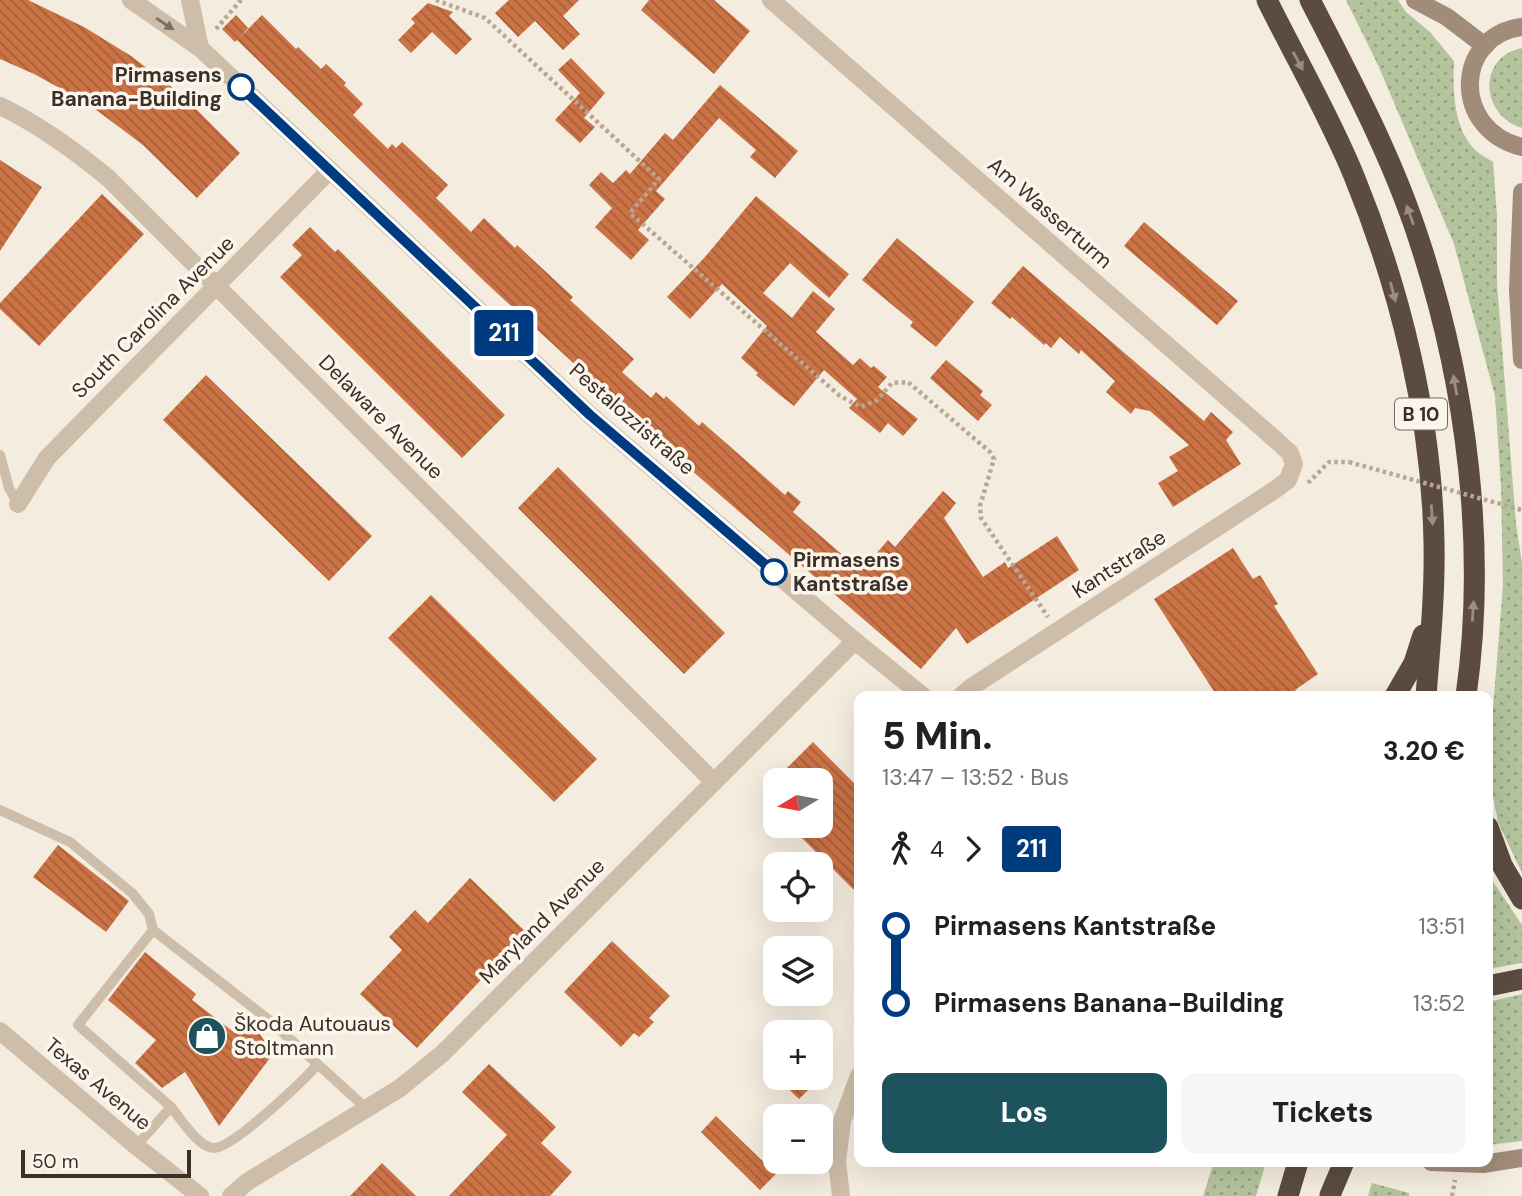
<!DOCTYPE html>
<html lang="de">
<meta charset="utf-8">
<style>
body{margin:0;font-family:"DM Sans",sans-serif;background:#f6f6f6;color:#202124;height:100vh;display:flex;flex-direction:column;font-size:26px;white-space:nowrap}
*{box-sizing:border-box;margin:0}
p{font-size:23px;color:#757577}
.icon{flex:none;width:38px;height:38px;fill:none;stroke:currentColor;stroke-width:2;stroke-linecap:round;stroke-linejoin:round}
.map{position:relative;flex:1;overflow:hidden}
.panel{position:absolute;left:854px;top:691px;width:639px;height:476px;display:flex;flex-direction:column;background:#fff;border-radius:14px;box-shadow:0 7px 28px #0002}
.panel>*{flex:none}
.badge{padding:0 14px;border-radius:5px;font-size:24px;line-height:46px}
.needle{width:46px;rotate:260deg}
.controls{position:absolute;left:763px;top:768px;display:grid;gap:14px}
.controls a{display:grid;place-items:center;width:70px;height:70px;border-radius:14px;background:#fff;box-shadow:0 7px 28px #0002;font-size:35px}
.scale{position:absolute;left:21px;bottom:18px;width:170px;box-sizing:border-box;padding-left:7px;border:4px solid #3a3029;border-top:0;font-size:19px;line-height:24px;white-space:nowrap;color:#3a3029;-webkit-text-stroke:5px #fbf5eb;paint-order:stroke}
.map>.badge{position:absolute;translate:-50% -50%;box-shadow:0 0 0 4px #fff}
.legs{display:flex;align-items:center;gap:10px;height:77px;padding:0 28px;font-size:23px}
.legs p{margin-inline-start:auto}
.head{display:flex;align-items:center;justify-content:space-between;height:119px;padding:0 28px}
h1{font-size:38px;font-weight:800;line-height:52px}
.button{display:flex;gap:14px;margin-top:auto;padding:14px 28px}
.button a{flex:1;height:80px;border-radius:14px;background:#1d535d;color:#fff;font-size:28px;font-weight:800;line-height:80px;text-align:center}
.button a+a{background:#f6f6f6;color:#202124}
ul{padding:0 28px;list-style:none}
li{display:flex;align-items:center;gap:24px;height:77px;font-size:26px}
li i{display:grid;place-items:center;width:10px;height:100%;margin:0 9px;background:currentColor}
li i::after{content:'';width:18px;height:18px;margin:-9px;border:5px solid;border-radius:50%;background:#fff}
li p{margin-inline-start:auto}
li:first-child i{background:linear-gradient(#0000 50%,currentColor 0)}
li:last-child i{background:linear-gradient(currentColor 50%,#0000 0)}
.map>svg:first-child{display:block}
.grass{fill:url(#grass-dots)}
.building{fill:url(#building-back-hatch)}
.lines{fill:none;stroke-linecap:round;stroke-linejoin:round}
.path{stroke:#b9a793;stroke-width:4.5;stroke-dasharray:3.5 3.5;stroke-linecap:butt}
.lane{stroke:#cdbda9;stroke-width:10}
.street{stroke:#cdbda9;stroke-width:18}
.secondary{stroke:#a18c7a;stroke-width:18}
.highway{stroke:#5b4b40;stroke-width:21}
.path-bridge{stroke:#b9a793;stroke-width:4.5;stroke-dasharray:3.5 3.5;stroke-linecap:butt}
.oneway{fill:#7c6f63}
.oneway2{fill:#9b8f84}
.line-1-casing{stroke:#fff;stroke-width:16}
.line-1{stroke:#003b80;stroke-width:10}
.stop-1-dot{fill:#fff;stroke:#003b80;stroke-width:3.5}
.labels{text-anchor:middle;stroke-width:7;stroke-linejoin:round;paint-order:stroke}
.shield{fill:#fbf5eb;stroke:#746b63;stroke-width:2}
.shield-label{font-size:19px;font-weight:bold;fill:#3a3029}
.stop-label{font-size:21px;font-weight:bold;fill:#3a3029;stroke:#fbf5eb;text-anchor:end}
.street-label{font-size:21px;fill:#3a3029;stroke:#fbf5eb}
.poi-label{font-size:21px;fill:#3a3029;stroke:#fbf5eb;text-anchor:start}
</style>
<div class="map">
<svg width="1522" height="1196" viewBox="0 0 1522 1196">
<defs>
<pattern id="grass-dots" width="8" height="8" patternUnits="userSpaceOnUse" patternTransform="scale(1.75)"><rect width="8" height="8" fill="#b3c49d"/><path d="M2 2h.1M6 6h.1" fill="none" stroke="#93a080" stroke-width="1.8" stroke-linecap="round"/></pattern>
<pattern id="building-back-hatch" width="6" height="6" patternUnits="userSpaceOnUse" patternTransform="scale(1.75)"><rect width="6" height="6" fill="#cb7345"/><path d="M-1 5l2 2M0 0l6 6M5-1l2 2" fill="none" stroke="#a65f3a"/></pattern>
</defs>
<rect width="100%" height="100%" fill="#f4ecde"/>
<g class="grass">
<path d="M 1346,0 L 1398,0 L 1406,12 L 1430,32 L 1454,61 C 1453,91 1453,125 1474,149 C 1479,154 1487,158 1493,162 L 1497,216 L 1497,283 L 1516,524 L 1522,563 L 1522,873 L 1498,822 L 1488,770 L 1503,586 L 1501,486 L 1495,396 L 1454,244 L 1378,65 Z"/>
<path d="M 1522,48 L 1522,128 C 1480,115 1477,57 1522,48 Z"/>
<polygon points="1488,874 1522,925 1522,963 1488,969"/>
<polygon points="1522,994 1522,1141 1488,1145 1488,1002"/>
<polygon points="1214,1162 1266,1162 1256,1196 1203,1196"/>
<polygon points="1372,1183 1409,1193 1409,1196 1368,1196"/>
</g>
<g class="building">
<polygon points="0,0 28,0 84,27 131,56 182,95 240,153 197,198 143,145 87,103 34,74 0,59"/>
<polygon points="509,0 579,0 563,16 580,34 563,50 535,21 518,37 495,13"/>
<polygon points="649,0 714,0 750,31 714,74 641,10"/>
<polygon points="428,3 453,12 449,16 472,39 456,55 432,32 411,53 398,40 415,23 411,19"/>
<polygon points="236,15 248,28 238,39 262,15 296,49 298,47 321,69 326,64 346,83 344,85 363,104 353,115 388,149 392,144 396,148 402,142 448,185 436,198 471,232 484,218 515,248 517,245 573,297 570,300 634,359 622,372 651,398 656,392 664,399 666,396 699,426 702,422 726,443 785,495 788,491 801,502 793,512 861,571 888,540 895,547 943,491 956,503 944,518 983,577 1005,562 1008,568 1057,536 1079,570 967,644 956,628 921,669 668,450 484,281 237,40 235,42 222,29"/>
<polygon points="571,58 605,93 584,118 595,127 580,143 555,120 580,93 558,70"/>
<polygon points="720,85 798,151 775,178 750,157 756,150 719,118 656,191 665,199 638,230 649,240 631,260 595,227 612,208 589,185 601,172 613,183 626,170 630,174 665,133 673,140"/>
<polygon points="0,160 42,187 0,251"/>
<polygon points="102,194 144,234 39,346 0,309 0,303"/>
<polygon points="756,196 849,274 829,298 790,263 763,293 792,318 813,291 835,309 816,332 853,365 860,358 871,368 874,366 887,377 878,387 918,419 903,436 888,423 880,433 849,408 857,399 824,370 794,406 781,396 756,375 758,373 741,358 767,326 722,284 690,319 667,297 705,257"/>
<polygon points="1144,222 1238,301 1217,325 1124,246"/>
<polygon points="310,227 335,252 338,249 505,415 462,458 280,277 302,255 292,245"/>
<polygon points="897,238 974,302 936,347 910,326 913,322 862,280"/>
<polygon points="1023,266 1204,421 1211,412 1233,432 1226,440 1241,464 1173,507 1158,483 1178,471 1169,457 1189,445 1150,411 1135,408 1131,414 1106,392 1115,381 1081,350 1079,354 1060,337 1051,348 1046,343 1044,345 1012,317 1010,319 991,303"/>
<polygon points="946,360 983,391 980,395 992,405 978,421 930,378"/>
<polygon points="206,375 372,536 329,581 163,420"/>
<polygon points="558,467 725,633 684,674 518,508"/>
<polygon points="1233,548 1253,579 1260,575 1278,604 1274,606 1318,674 1295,690 1300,696 1217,696 1154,599"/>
<polygon points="431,595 597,759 554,802 388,638"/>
<polygon points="813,742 859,788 859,895 790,826 821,826 821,780 775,780"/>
<polygon points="58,845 129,901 106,932 33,877"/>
<polygon points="470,878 526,932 417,1048 360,994 402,950 389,937 415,910 428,923"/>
<polygon points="612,941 670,996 649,1018 654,1022 639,1037 634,1033 621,1047 564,992"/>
<polygon points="145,952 196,994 192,1000 235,1033 252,1022 273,1054 219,1126 185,1072 162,1088 135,1063 156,1040 108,1000"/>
<polygon points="489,1064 556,1127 541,1143 572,1172 550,1196 449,1196 507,1135 462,1092"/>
<polygon points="777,1078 820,1078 799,1099"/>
<polygon points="716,1116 776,1174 760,1190 701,1132"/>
<polygon points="382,1163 416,1196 350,1196"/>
</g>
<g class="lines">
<g class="path">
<polyline points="436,0 485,18 659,179 630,213 840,396 861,407 877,400 892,383 908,382 990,452 994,459 980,506 981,518 1048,617"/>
<polyline points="216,29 241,0"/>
<polyline points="1308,483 1329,462 1349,462"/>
<polyline points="1452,1196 1455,1180"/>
</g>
<g class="lane">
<polyline points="0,455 9,488 18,504"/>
<polyline points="0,810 70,842 132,893 149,914 153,930"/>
<path d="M 171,1107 C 180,1118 199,1148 214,1148 C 233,1148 303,1081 317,1065"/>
<polyline points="136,1146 171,1107 78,1025 153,930 269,1020 367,1109"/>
</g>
<g class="street">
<polyline points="131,0 200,48 590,415 855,641 923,696"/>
<polyline points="190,0 200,48"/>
<polyline points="771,0 1277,441 1290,453 1294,464 1288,480 1276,489 973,686 961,696"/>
<path d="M 0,106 C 40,125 74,150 108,178 L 714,782"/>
<polyline points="18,504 47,458 330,170"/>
<polyline points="0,1031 136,1146 200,1196"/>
<polyline points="231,1196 247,1182 400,1088 443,1053 855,641"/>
<polyline points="841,1196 837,1162 842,1121 859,1076"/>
</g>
<g class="secondary">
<polyline points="1415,0 1447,17 1485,46"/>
<path d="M 1522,27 C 1455,35 1450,129 1522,147"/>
<polyline points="1522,192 1518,290 1522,360"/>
<polyline points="1431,1162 1483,1164 1522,1158"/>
</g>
<g class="highway">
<path d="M 1267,0 C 1296,59 1329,115 1354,176 C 1401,291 1432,419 1434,543 C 1435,594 1430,645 1426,696"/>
<path d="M 1310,0 C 1351,80 1394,160 1421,246 C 1467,387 1487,549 1466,696"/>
<polyline points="1395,696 1414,663 1423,635"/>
<polyline points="1488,827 1502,865 1522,899"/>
<polyline points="1488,986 1522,979"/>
<polyline points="1330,1195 1344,1162"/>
<polyline points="1288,1196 1298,1162"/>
</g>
<polyline class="path-bridge" points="1349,462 1522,510"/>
</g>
<defs><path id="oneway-solid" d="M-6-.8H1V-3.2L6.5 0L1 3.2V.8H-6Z" transform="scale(1.75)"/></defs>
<use class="oneway" href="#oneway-solid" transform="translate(165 24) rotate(34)"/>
<g class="oneway2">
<use href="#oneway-solid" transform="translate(1298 61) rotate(62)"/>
<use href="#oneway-solid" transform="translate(1410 215) rotate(-110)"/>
<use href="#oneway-solid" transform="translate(1393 292) rotate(75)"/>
<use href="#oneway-solid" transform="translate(1455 385) rotate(-100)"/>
<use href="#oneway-solid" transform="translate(1432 515) rotate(86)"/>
<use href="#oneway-solid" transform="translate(1473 611) rotate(-86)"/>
</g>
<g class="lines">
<g class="line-1-casing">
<polyline id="line-1" points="241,87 590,415 774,572"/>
</g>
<use href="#line-1" class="line-1"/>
</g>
<defs>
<g id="shop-disc" transform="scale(2.0125)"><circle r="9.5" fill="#1d535d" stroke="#fbf5eb"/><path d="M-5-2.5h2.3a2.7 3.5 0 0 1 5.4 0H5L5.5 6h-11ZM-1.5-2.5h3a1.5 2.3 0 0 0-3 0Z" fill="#fff"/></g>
</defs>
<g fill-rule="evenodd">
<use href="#shop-disc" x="207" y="1036"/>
</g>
<g class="stop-1-dot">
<circle cx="241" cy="87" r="12"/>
<circle cx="774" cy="572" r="12"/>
</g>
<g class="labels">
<rect class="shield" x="1395" y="398.5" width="52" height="31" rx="5"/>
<g class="shield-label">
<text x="1421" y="421">B 10</text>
</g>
<g class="stop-label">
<text x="222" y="82">Pirmasens<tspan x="222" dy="24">Banana-Building</tspan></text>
<text x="793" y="567" text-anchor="start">Pirmasens<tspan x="793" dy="24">Kantstraße</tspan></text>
</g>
<g class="street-label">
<text transform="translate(1050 213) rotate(41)" y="7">Am Wasserturm</text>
<text transform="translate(153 317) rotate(-45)" y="7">South Carolina Avenue</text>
<text transform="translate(381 417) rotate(45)" y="7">Delaware Avenue</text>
<text transform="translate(632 419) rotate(41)" y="7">Pestalozzistraße</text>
<text transform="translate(1119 564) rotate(-33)" y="7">Kantstraße</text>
<text transform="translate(542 921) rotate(-45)" y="7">Maryland Avenue</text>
<text transform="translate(98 1084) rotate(40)" y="7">Texas Avenue</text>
</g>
<g class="poi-label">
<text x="234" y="1031">Škoda Autouaus<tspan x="234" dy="24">Stoltmann</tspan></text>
</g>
</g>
</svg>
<div class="controls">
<a><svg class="needle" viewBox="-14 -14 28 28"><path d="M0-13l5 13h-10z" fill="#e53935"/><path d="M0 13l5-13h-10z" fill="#757577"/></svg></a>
<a><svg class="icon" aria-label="locate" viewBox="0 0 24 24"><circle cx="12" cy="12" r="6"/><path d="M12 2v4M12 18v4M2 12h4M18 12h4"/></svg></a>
<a><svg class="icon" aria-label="layers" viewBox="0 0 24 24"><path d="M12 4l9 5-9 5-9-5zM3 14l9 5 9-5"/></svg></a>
<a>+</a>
<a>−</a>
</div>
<div class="scale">50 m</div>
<b class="badge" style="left:504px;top:333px;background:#003b80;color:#fff">211</b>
<section class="panel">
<div class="head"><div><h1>5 Min.</h1><p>13:47 – 13:52 · Bus</p></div><b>3.20 €</b></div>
<div class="legs"><svg class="icon" aria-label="walk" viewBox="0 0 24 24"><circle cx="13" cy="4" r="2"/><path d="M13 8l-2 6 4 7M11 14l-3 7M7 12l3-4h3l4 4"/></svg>4<svg class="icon" aria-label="forward" viewBox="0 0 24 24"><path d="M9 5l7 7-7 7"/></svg><b class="badge" style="background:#003b80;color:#fff">211</b></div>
<ul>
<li><i style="color:#003b80"></i><b>Pirmasens Kantstraße</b><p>13:51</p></li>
<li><i style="color:#003b80"></i><b>Pirmasens Banana-Building</b><p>13:52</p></li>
</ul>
<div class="button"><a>Los</a><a>Tickets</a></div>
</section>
</div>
